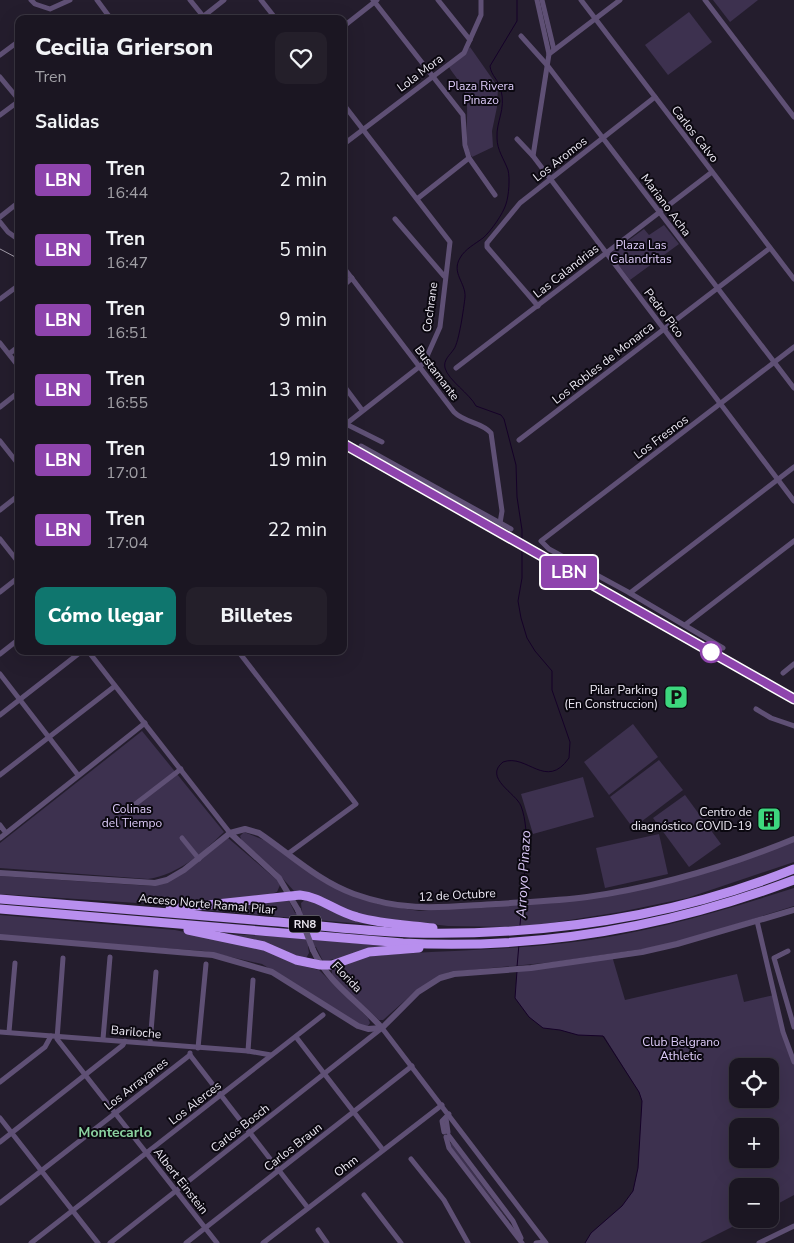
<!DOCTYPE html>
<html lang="es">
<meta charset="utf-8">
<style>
body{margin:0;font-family:"Nunito Sans",sans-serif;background:#241f2a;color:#f1f3f6;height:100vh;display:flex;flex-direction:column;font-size:19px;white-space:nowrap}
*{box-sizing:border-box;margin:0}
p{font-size:16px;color:#a09fa5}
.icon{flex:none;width:28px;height:28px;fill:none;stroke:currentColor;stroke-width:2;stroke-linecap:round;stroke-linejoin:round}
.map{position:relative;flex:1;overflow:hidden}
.panel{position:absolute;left:15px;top:15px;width:332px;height:640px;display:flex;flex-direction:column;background:#1b1622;border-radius:10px;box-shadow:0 5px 20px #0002,0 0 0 1px #393540}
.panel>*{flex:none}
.badge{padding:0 10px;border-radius:4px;font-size:18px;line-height:32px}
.tools{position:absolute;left:729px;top:1058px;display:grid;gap:10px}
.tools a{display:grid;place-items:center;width:50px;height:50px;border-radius:10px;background:#1b1622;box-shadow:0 5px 20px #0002,0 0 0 1px #393540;font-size:25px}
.map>.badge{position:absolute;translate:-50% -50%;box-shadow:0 0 0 2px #fff}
h2{padding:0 20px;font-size:19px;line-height:45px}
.round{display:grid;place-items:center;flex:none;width:52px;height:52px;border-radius:10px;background:#241f2a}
.headline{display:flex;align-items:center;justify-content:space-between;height:85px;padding:0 20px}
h1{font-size:24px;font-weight:800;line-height:38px}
.button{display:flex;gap:10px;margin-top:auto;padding:10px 20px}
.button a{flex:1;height:58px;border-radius:10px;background:#0f766e;color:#fff;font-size:20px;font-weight:800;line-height:58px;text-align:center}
.button a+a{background:#241f2a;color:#f1f3f6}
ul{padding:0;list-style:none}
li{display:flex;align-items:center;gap:15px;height:70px;padding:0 20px}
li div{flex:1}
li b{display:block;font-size:19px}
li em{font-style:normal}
li .badge{min-width:55px;font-weight:700;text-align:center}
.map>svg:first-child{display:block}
.green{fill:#3d314f;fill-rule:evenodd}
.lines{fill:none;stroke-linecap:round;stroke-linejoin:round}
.stream{stroke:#150128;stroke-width:1}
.minor{stroke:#5f5075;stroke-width:5}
.tertiary{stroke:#5f5075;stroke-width:6}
.motorway{stroke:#b88fee;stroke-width:9}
.rail{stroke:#a39daa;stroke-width:1}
.tertiary-bridge{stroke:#5f5075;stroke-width:6}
.line-casing{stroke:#fff;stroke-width:11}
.line{stroke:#8e44ad;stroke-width:8}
.stop-dot{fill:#fff;stroke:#8e44ad;stroke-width:2.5}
.labels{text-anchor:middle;stroke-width:4;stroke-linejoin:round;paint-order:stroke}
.shield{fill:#0b0810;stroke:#a9a6b0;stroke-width:1}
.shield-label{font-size:11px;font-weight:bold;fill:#ede9f4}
.street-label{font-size:12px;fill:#ede9f4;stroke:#0b0810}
.park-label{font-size:12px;fill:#dfcdfb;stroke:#0b0810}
.poi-label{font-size:12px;fill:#ede9f4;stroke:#0b0810;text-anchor:end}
.water-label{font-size:14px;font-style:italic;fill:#d8c6f4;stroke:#0b0810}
.neighbourhood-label{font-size:14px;font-weight:bold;fill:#8bd2a0;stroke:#0b0810}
</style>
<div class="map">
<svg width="794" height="1243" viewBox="0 0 794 1243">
<rect width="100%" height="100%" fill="#241d2d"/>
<g class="green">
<polygon points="713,0 758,0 730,22"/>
<polygon points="689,12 712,42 668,75 645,45"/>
<path d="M 470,47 L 498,87 L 497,107 L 492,131 L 493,147 L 472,157 C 461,137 472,111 464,90 C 461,82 453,74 449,67 L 464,55 Z"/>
<polygon points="664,225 679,244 630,280 610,254 644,229 649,235"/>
<polygon points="633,724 658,757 609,795 584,762"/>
<path d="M 142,731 L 224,832 C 201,854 179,874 148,879 L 0,868 L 0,843 Z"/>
<polygon points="659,760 683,790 633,828 610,797"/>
<polygon points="583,777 594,817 533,834 521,794"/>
<polygon points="685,795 721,844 689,867 653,818"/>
<polygon points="244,832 264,840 325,883 378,904 419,911 621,894 794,841 794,862 687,898 620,912 538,925 509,927 448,926 362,916 294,891 276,871 242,841 240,836"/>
<polygon points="659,834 668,874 605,888 596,848"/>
<polygon points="228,838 278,881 280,885 277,892 257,898 168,905 0,894 0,876 152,886 188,870"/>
<path d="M 794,888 L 794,906 L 692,938 L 649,948 L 554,962 L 449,972 L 418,989 L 383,1020 L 379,1020 L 332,977 L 332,969 L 362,957 C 430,950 498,951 566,943 C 645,934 719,912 794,888 Z"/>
<polygon points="278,899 289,901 295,913 302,913 301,903 306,899 375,925 192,909"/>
<polygon points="0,915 175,930 258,947 299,965 319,970 368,1018 370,1023 368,1026 362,1026 262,964 204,951 0,936"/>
<polygon points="227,934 304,938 403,948 323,961 316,947 308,946 309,953 305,960"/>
<path d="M 612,956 L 625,1000 L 737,974 L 744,1002 L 774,995 L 794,1062 L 794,1195 L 770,1208 L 770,1186 L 738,1186 L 738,1219 L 748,1219 L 700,1243 L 585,1243 L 591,1233 L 622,1206 L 633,1191 L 638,1168 L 642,1101 L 639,1092 L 604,1036 L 578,1035 L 560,1030 L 543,1028 L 529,1017 L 515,998 L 517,969 ZM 738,1066 L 770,1066 L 770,1099 L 738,1099 ZM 738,1126 L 770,1126 L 770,1159 L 738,1159 Z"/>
<polygon points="450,1143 452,1144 513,1226 449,1145"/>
</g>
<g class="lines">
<g class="stream">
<path d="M 517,0 L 517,21 L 490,66 C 491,76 499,80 501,90 C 506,110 496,121 497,138 C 497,150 504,159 508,170 C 510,178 509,195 506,204 C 503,214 491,231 483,238 C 475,244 465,249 460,258 C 451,273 466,283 465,297 C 464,307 459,342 454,349 C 450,355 443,360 445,368 C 448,380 470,394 476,406 L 501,415 L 504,419 L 516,465 L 517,497 L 522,530 L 522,578 L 518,601 L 521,618 L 527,638 L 535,651 L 552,671 L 552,690 L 570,742 L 569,758 C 546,791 527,753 503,762 C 483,778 516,793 521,806 C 531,832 524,873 522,900"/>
<polyline points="520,925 522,904"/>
<polyline points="517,967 519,944"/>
<polyline points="517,971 515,998 529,1017 543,1028 560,1030 578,1035 603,1036 639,1092 642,1101 638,1168 633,1191 622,1206 591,1233 585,1243"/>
</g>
<g class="minor">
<polyline points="31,0 35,4 50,9 70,0"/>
<polyline points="97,0 111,19"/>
<polyline points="190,0 203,16"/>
<polyline points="261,0 276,19"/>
<polyline points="373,0 463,115 465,145 469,158 495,195"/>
<polyline points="438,0 470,40"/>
<polyline points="537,0 549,54"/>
<polyline points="542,0 554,50"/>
<polyline points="581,0 794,279"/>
<polyline points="705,0 794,117"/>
<polyline points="200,19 224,0"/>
<polyline points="344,26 377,0"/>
<polyline points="521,36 547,65 794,388"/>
<polyline points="0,55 19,41"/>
<polyline points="0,77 19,100"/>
<polyline points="344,105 450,242 440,327 424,363 346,424"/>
<polyline points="0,115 19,101"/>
<polyline points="517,139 533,156 794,501"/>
<polyline points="344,144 464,53 481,15 481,0"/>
<polyline points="533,156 549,54 620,0"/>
<polyline points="417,199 469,158"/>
<polyline points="0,217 19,202"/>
<polyline points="395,219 444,276"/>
<polyline points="0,222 8,232 19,240"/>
<path d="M 344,268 L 454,412 C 465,423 482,422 491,433 L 502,511 L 500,523"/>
<polyline points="344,285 352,278"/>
<polyline points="0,299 19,285"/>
<polyline points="538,306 487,247 487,243 520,203 655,97"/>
<polyline points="0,343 19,367"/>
<polyline points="9,354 19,346"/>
<polyline points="456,368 712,172"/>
<polyline points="344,386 362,410"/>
<polyline points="0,407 19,392"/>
<polyline points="344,423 382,442"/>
<polyline points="519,440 770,248"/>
<polyline points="0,441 19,465"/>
<polyline points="361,446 511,529"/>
<polyline points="0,510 19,495"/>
<polyline points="0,539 19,563"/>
<polyline points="0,592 19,577"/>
<polyline points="630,593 794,467"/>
<polyline points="685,625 794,541"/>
<polyline points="723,648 628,592 549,549 541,541 794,347"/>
<polyline points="88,651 230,833"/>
<polyline points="238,651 356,804 289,853"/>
<polyline points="0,654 19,639"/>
<polyline points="783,673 794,664"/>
<polyline points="0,674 78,775"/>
<polyline points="756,709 771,718 794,726"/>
<polyline points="0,715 82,651"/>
<polyline points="0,775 115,686"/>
<polyline points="125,812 181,769"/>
<polyline points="0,825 6,833"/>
<polyline points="0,838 145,723"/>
<polyline points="182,838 199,859"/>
<polyline points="757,921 783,1032 794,1062"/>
<polyline points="788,951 774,958 794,1027"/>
<polyline points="63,958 57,1039 217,1243"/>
<polyline points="0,1032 248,1051 271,1055"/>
<polyline points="9,1032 15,963"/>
<polyline points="296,1037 383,1150"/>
<polyline points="103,1039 110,957"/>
<polyline points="150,1043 156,972"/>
<polyline points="198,1048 206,964"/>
<polyline points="248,1051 253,980"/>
<polyline points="190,1053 190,1055 308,1208"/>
<polyline points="0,1082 45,1047 51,1036"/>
<polyline points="0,1118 98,1243"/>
<polyline points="446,1118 448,1132"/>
<polyline points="444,1132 442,1121 449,1114"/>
<polyline points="449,1136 513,1221 521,1238"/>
<polyline points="446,1137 449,1148 522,1243"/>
<polyline points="0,1142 123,1045 125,1041"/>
<polyline points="411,1159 444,1200 468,1243"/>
<polyline points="364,1195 401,1243"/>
<polyline points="0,1203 190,1055"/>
<polyline points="318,1230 327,1243"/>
<polyline points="31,1243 323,1015"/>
<polyline points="110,1243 382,1028 546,1243"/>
<polyline points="186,1243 412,1066"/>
<polyline points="263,1243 442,1105"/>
<polyline points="536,1243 545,1242"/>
<polyline points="759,1243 794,1226"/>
</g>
<g class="tertiary">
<polyline points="230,833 279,878 298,910"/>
<path d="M 0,873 L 155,883 L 167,880 L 184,870 L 230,833 L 245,829 L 259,833 C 290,854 318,881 354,894 C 407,913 442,907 496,904 C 526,902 557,901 587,897 C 658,887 728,866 794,839"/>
<polyline points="0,937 213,955 272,972 358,1026 368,1029 382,1028 418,992 440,978 454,974 531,968 642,952 677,944 794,910"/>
<path d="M 313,950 C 329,984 357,1000 382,1028"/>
</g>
<g class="motorway">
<path d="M 0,899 C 84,906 169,913 254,920 C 306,924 358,931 410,933 C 541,936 672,918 794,869"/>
<path d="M 0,909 L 403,943 C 536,950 669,927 794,880"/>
<path d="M 170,909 L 300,895 C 321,897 336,912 357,917 C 381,924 408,925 433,928"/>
<polyline points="188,930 264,946 296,960 320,965 332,965 369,952 419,948"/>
</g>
<g class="rail">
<polyline points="0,249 19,259"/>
<polyline points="344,444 794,698"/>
</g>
<polyline class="tertiary-bridge" points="298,910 313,950"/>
</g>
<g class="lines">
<g class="line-casing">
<polyline id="line" points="344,444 794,699"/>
</g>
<use href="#line" class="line"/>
</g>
<defs>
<g id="parking-square" transform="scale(1.25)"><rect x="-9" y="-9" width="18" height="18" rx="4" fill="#3dd77e" stroke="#0b0810"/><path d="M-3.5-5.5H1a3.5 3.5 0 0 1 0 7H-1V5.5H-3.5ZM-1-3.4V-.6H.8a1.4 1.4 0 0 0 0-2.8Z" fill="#111"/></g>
<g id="building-square" transform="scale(1.25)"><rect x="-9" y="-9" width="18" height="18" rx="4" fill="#3dd77e" stroke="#0b0810"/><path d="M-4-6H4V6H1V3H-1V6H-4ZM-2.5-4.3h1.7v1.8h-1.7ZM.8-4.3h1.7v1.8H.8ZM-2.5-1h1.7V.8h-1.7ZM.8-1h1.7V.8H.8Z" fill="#111"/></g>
</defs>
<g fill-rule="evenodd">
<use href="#parking-square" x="676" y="697"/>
<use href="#building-square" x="769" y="819"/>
</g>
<circle class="stop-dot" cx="711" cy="652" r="10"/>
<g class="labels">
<rect class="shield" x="289" y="915.5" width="32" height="17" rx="4"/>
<g class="shield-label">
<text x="305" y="928">RN8</text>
</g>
<g class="street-label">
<text transform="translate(420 73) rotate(-37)" y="4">Lola Mora</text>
<text transform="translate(695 134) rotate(52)" y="4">Carlos Calvo</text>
<text transform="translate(560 159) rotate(-38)" y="4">Los Aromos</text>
<text transform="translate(666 205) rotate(53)" y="4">Mariano Acha</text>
<text transform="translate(566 271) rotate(-38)" y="4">Las Calandrias</text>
<text transform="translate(430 307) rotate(-82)" y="4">Cochrane</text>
<text transform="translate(664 313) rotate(53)" y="4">Pedro Pico</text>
<text transform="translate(603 363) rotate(-38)" y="4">Los Robles de Monarca</text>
<text transform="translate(437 373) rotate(53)" y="4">Bustamante</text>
<text transform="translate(661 437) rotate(-37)" y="4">Los Fresnos</text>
<text transform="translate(457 895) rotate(-3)" y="4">12 de Octubre</text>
<text transform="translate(207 904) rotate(5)" y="4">Acceso Norte Ramal Pilar</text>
<text transform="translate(347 977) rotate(46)" y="4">Florida</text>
<text transform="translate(136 1032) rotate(5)" y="4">Bariloche</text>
<text transform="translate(136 1084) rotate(-38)" y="4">Los Arrayanes</text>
<text transform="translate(195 1103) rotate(-38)" y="4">Los Alerces</text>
<text transform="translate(240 1128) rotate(-38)" y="4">Carlos Bosch</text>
<text transform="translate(293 1147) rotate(-38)" y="4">Carlos Braun</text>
<text transform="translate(346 1166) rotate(-38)" y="4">Ohm</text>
<text transform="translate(181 1181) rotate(52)" y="4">Albert Einstein</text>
</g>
<g class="park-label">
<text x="481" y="90">Plaza Rivera<tspan x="481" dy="14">Pinazo</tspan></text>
<text x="641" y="249">Plaza Las<tspan x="641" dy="14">Calandritas</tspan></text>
<text x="132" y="813">Colinas<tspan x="132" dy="14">del Tiempo</tspan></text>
<text x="681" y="1046">Club Belgrano<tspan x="681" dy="14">Athletic</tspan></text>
</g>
<g class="poi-label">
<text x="658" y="694">Pilar Parking<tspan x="658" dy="14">(En Construccion)</tspan></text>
<text x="752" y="816">Centro de<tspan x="752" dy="14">diagnóstico COVID-19</tspan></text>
</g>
<g class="water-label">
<text transform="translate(523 874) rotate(-87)" y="5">Arroyo Pinazo</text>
</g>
<g class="neighbourhood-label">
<text x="115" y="1137">Montecarlo</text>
</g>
</g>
</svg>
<div class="tools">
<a><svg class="icon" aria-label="locate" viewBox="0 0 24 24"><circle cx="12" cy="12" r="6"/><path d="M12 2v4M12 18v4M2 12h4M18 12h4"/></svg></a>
<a>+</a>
<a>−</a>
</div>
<b class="badge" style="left:569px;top:572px;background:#8e44ad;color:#fff">LBN</b>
<section class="panel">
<div class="headline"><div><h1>Cecilia Grierson</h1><p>Tren</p></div><a class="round"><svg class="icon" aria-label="heart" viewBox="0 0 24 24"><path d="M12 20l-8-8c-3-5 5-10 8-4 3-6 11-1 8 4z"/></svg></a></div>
<h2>Salidas</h2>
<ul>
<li><span class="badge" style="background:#8e44ad;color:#fff">LBN</span><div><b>Tren</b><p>16:44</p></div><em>2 min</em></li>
<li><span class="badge" style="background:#8e44ad;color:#fff">LBN</span><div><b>Tren</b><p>16:47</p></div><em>5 min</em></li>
<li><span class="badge" style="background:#8e44ad;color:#fff">LBN</span><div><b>Tren</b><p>16:51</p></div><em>9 min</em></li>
<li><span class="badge" style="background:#8e44ad;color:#fff">LBN</span><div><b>Tren</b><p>16:55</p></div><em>13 min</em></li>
<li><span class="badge" style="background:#8e44ad;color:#fff">LBN</span><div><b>Tren</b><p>17:01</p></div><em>19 min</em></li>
<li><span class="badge" style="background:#8e44ad;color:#fff">LBN</span><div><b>Tren</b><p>17:04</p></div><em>22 min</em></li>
</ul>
<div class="button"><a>Cómo llegar</a><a>Billetes</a></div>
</section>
</div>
